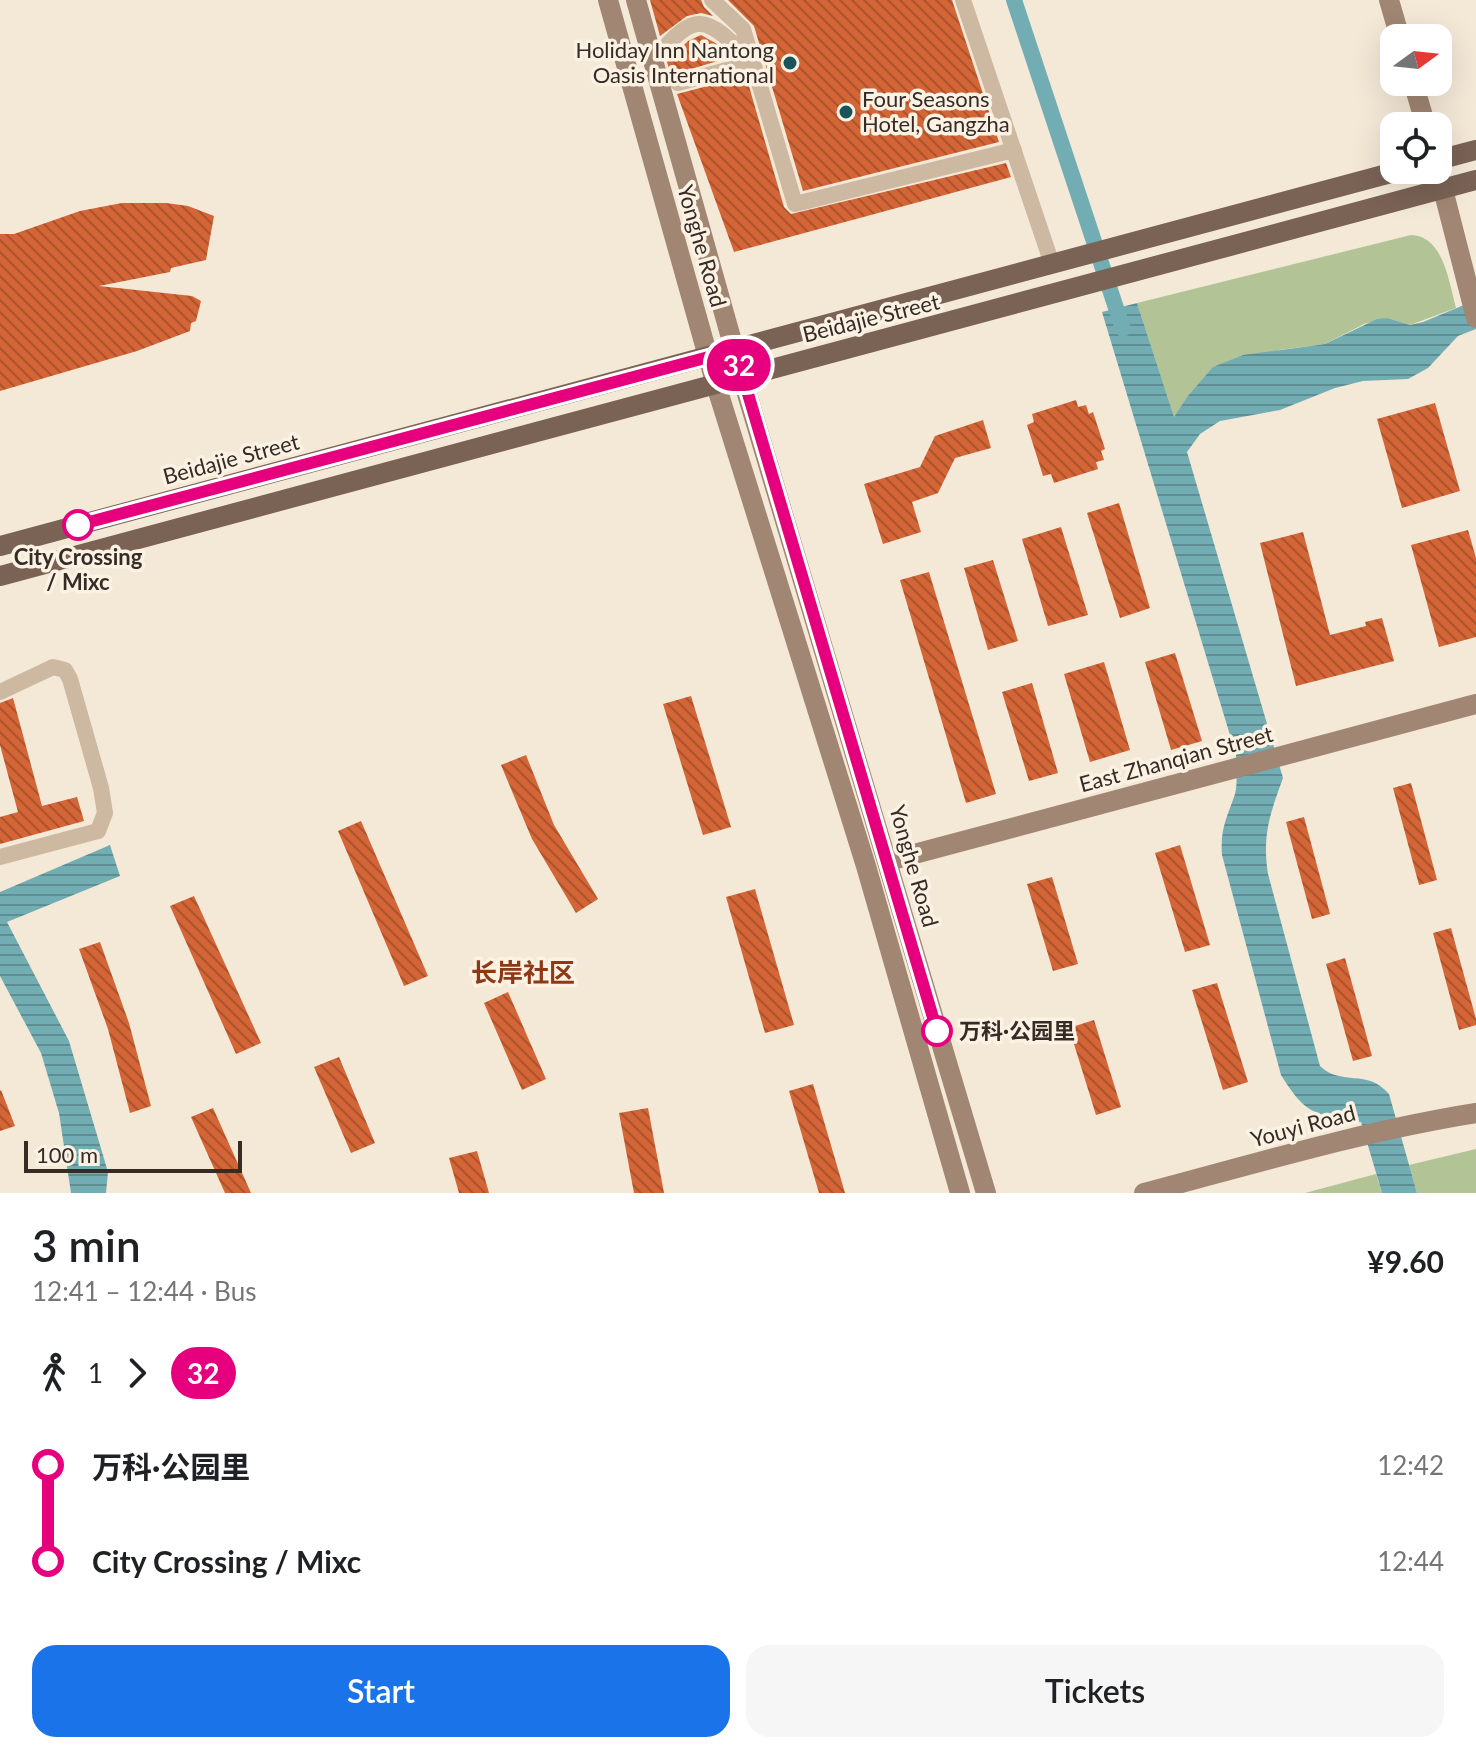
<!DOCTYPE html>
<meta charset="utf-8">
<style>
body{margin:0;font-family:Lato,"Noto Sans SC",sans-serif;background:#f6f6f6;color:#202124;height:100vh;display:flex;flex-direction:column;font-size:30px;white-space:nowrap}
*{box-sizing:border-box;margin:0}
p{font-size:26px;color:#757577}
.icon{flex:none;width:44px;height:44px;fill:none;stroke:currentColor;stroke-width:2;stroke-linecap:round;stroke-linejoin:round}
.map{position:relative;height:1193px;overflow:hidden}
.side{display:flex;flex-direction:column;background:#fff;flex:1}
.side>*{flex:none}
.badge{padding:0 16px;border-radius:26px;font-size:28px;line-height:52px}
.needle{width:52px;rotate:75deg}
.controls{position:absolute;left:1380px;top:24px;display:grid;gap:16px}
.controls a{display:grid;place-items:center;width:72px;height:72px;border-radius:16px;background:#fff;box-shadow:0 8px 32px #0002;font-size:40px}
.scale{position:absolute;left:24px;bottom:20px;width:218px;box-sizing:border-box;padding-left:8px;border:4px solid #372c25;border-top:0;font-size:22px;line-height:28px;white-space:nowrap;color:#372c25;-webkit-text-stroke:6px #fbf2e4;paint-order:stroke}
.map>.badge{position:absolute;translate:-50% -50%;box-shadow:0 0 0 4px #fff}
.legs{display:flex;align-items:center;gap:12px;height:88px;padding:0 32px;font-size:26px}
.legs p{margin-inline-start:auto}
.head{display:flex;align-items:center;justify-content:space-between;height:136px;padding:0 32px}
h1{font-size:44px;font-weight:600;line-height:60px}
.button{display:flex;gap:16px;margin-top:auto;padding:16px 32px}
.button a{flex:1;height:92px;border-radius:24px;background:#1a73e8;color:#fff;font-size:32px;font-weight:600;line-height:92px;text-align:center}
.button a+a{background:#f6f6f6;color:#202124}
ul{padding:0 32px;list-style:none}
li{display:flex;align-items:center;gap:28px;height:96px;font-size:30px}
li i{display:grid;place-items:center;width:12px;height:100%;margin:0 10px;background:currentColor}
li i::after{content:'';width:20px;height:20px;margin:-10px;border:6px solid;border-radius:50%;background:#fff}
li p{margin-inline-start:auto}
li:first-child i{background:linear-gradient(#0000 50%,currentColor 0)}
li:last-child i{background:linear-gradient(currentColor 50%,#0000 0)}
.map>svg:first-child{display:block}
.grass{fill:#b2c496}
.water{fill:url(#water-rules)}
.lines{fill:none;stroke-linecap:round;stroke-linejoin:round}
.canal{stroke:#73adb4;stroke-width:16}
.building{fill:url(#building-back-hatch)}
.street{stroke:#cdb8a2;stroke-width:16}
.secondary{stroke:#a18673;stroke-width:20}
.primary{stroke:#7a6355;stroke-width:20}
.line-1-casing{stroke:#fff;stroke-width:18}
.line-1{stroke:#e6007e;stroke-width:12}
.poi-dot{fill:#17545c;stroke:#fbf2e4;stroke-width:3}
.stop-1-dot{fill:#fff;stroke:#e6007e;stroke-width:4}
.labels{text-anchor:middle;stroke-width:7;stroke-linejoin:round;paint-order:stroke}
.poi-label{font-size:22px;fill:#372c25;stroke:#fbf2e4;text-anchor:end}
.street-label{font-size:22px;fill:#372c25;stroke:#fbf2e4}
.stop-label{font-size:22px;font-weight:bold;fill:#372c25;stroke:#fbf2e4}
.quarter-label{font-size:26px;font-weight:bold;fill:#8e3916;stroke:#fbf2e4}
</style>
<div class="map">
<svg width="1476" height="1193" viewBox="0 0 1476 1193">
<defs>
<pattern id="water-rules" width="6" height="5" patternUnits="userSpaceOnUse" patternTransform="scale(2)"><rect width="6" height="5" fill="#73adb4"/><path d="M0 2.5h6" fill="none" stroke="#5f8d92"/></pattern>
<pattern id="building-back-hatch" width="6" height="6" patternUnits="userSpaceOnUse" patternTransform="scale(2)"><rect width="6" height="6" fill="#d36536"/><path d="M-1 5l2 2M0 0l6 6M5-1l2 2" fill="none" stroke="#ac532d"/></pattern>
</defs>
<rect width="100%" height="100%" fill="#f4e8d7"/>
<g class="grass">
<path d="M 1411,235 C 1444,236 1449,283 1456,308 L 1410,325 L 1388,318 L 1364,324 L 1325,344 L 1279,350 L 1187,397 L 1174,418 L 1137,303 Z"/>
<polygon points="1476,1149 1476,1193 1417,1193 1409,1165"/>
<polygon points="1376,1174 1382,1193 1305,1193"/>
</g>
<g class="water">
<path d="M 1476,300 L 1476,329 L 1458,336 L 1428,368 L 1408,379 L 1363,381 L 1335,388 L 1280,410 L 1220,421 L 1200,434 L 1187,452 L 1283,778 C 1270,814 1262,835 1268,874 L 1320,1066 C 1342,1087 1367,1068 1389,1094 L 1417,1193 L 1382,1193 L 1361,1122 C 1316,1114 1307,1117 1281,1075 L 1222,855 C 1220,828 1227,818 1235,794 C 1238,782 1236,767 1236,755 L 1102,312 L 1137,303 L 1174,417 L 1187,397 L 1213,367 L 1243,355 L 1325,344 L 1377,319 L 1388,318 L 1410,325 L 1423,322 Z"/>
<polygon points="110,845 120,876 7,922 69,1041 108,1172 106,1193 71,1193 59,1113 41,1053 0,976 0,892"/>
</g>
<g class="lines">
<polyline class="canal" points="1014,0 1123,329"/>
</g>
<g class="building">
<polygon points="650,0 701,0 704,7 713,16 701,13 687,16 660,36"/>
<polygon points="728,0 952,0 999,142 803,191 754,26"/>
<polygon points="701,35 717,44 731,57 671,75 667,62 688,41"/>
<polygon points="746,76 784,207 791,214 1006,163 1011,177 734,252 677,94"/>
<polygon points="122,203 166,203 188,206 214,216 206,260 171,268 170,272 99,286 192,296 201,301 196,321 191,323 190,331 137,351 0,391 0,234 14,234 80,211"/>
<polygon points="1076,400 1078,407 1086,405 1089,414 1093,412 1105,449 1101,451 1104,460 1096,462 1098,469 1054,483 1051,474 1043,476 1027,425 1034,422 1032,414"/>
<polygon points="1435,403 1460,491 1402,508 1377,419"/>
<polygon points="983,420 991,448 955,458 938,493 912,502 921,532 883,544 864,484 920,467 935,436"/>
<polygon points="1119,503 1150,608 1120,618 1087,513"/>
<polygon points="1061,527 1088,615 1048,626 1022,539"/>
<polygon points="1468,530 1476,558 1476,637 1439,647 1411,545"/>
<polygon points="1303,532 1330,635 1366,626 1365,622 1382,618 1394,661 1296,686 1260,543"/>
<polygon points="993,560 1018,641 988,650 964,568"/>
<polygon points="929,572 996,794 966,803 900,580"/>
<polygon points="1175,653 1202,741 1171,750 1145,662"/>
<polygon points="1104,662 1130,750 1090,762 1064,674"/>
<polygon points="1032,683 1058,773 1029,781 1002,692"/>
<polygon points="691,696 731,827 703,835 663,704"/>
<polygon points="13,698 42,806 77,797 84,821 0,844 0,817 18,812 0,745 0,703"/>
<polygon points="526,755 554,825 598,899 576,913 532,839 501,765"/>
<polygon points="1411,783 1437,880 1419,885 1393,788"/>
<polygon points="1304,817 1330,914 1312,919 1286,822"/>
<polygon points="361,821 428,976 404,986 338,831"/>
<polygon points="1180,845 1210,945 1185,952 1155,853"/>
<polygon points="1052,877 1078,964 1053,971 1027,884"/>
<polygon points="755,889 794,1025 765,1033 726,897"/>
<polygon points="194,896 261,1043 236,1054 170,906"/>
<polygon points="1451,928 1476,1019 1476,1025 1459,1030 1433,933"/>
<polygon points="100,942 129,1023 151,1106 130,1113 108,1029 79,949"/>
<polygon points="1345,958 1372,1056 1353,1061 1326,964"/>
<polygon points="1217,983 1248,1082 1223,1090 1192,990"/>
<polygon points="508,992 546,1079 522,1090 484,1003"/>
<polygon points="1094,1020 1121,1107 1096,1115 1069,1028"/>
<polygon points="339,1057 375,1143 351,1153 314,1067"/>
<polygon points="813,1084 845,1193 819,1193 789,1091"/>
<polygon points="1,1090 15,1126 0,1131 0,1091"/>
<polygon points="213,1108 251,1193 225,1193 191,1117"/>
<polygon points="648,1108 664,1193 634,1193 619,1113"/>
<polygon points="477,1151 489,1193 459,1193 449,1158"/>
</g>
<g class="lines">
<g class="street">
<polyline points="712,0 743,29 795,204 1014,150"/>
<polyline points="963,0 1052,264"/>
<path d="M 653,61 C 698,6 706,17 752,62"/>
<polyline points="678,83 753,63"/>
<polyline points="0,692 53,667 65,670 70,679 101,788 105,813 98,831 0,857"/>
</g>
<g class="secondary">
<polyline points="608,0 716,385 866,866 960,1193"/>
<polyline points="636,0 742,377 986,1193"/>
<polyline points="1389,0 1400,38"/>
<polyline points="1413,82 1426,126"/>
<polyline points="1438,170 1476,318"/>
<polyline points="888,861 1476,704"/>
<path d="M 1144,1193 C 1254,1164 1363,1131 1476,1113"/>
</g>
<g class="primary">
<polyline points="1438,160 1476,150"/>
<polyline points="0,546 1402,170"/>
<polyline points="0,576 1476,180"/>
</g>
</g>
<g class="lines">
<g class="line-1-casing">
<polyline id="line-1" points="78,525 735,350 937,1031"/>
</g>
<use href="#line-1" class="line-1"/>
</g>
<g class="poi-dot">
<circle cx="790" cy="63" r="8"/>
<circle cx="846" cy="112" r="8"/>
</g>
<g class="stop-1-dot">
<circle cx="78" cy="525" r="14"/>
<circle cx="937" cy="1031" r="14"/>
</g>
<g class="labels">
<g class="poi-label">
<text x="774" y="58">Holiday Inn Nantong<tspan x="774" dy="25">Oasis International</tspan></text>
<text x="862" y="107" text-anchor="start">Four Seasons<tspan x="862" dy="25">Hotel, Gangzha</tspan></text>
</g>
<g class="street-label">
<text transform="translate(702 246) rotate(74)" y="8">Yonghe Road</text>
<text transform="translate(871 318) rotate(-14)" y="8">Beidajie Street</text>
<text transform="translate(231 459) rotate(-15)" y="8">Beidajie Street</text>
<text transform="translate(1176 759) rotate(-15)" y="8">East Zhanqian Street</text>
<text transform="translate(914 866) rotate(74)" y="8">Yonghe Road</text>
<text transform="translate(1303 1126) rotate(-15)" y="8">Youyi Road</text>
</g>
<g class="stop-label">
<text x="78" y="565">City Crossing<tspan x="78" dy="25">/ Mixc</tspan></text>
<text x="959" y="1039" text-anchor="start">万科·公园里</text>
</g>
<g class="quarter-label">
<text x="523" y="982">长岸社区</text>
</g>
</g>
</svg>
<div class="controls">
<a><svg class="needle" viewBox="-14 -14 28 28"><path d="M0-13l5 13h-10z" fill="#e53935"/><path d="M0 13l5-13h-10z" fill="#757577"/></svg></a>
<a><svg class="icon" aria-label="locate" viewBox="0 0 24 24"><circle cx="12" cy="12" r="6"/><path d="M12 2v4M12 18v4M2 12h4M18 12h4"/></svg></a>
</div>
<div class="scale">100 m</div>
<b class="badge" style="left:739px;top:365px;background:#e6007e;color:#fff">32</b>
</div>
<section class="side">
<div class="head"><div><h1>3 min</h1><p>12:41 – 12:44 · Bus</p></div><b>¥9.60</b></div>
<div class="legs"><svg class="icon" aria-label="walk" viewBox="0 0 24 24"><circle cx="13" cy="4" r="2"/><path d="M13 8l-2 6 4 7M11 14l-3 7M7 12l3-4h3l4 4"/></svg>1<svg class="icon" aria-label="forward" viewBox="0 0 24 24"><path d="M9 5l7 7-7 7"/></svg><b class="badge" style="background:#e6007e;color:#fff">32</b></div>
<ul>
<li><i style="color:#e6007e"></i><b>万科·公园里</b><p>12:42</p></li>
<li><i style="color:#e6007e"></i><b>City Crossing / Mixc</b><p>12:44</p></li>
</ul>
<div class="button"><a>Start</a><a>Tickets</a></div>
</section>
